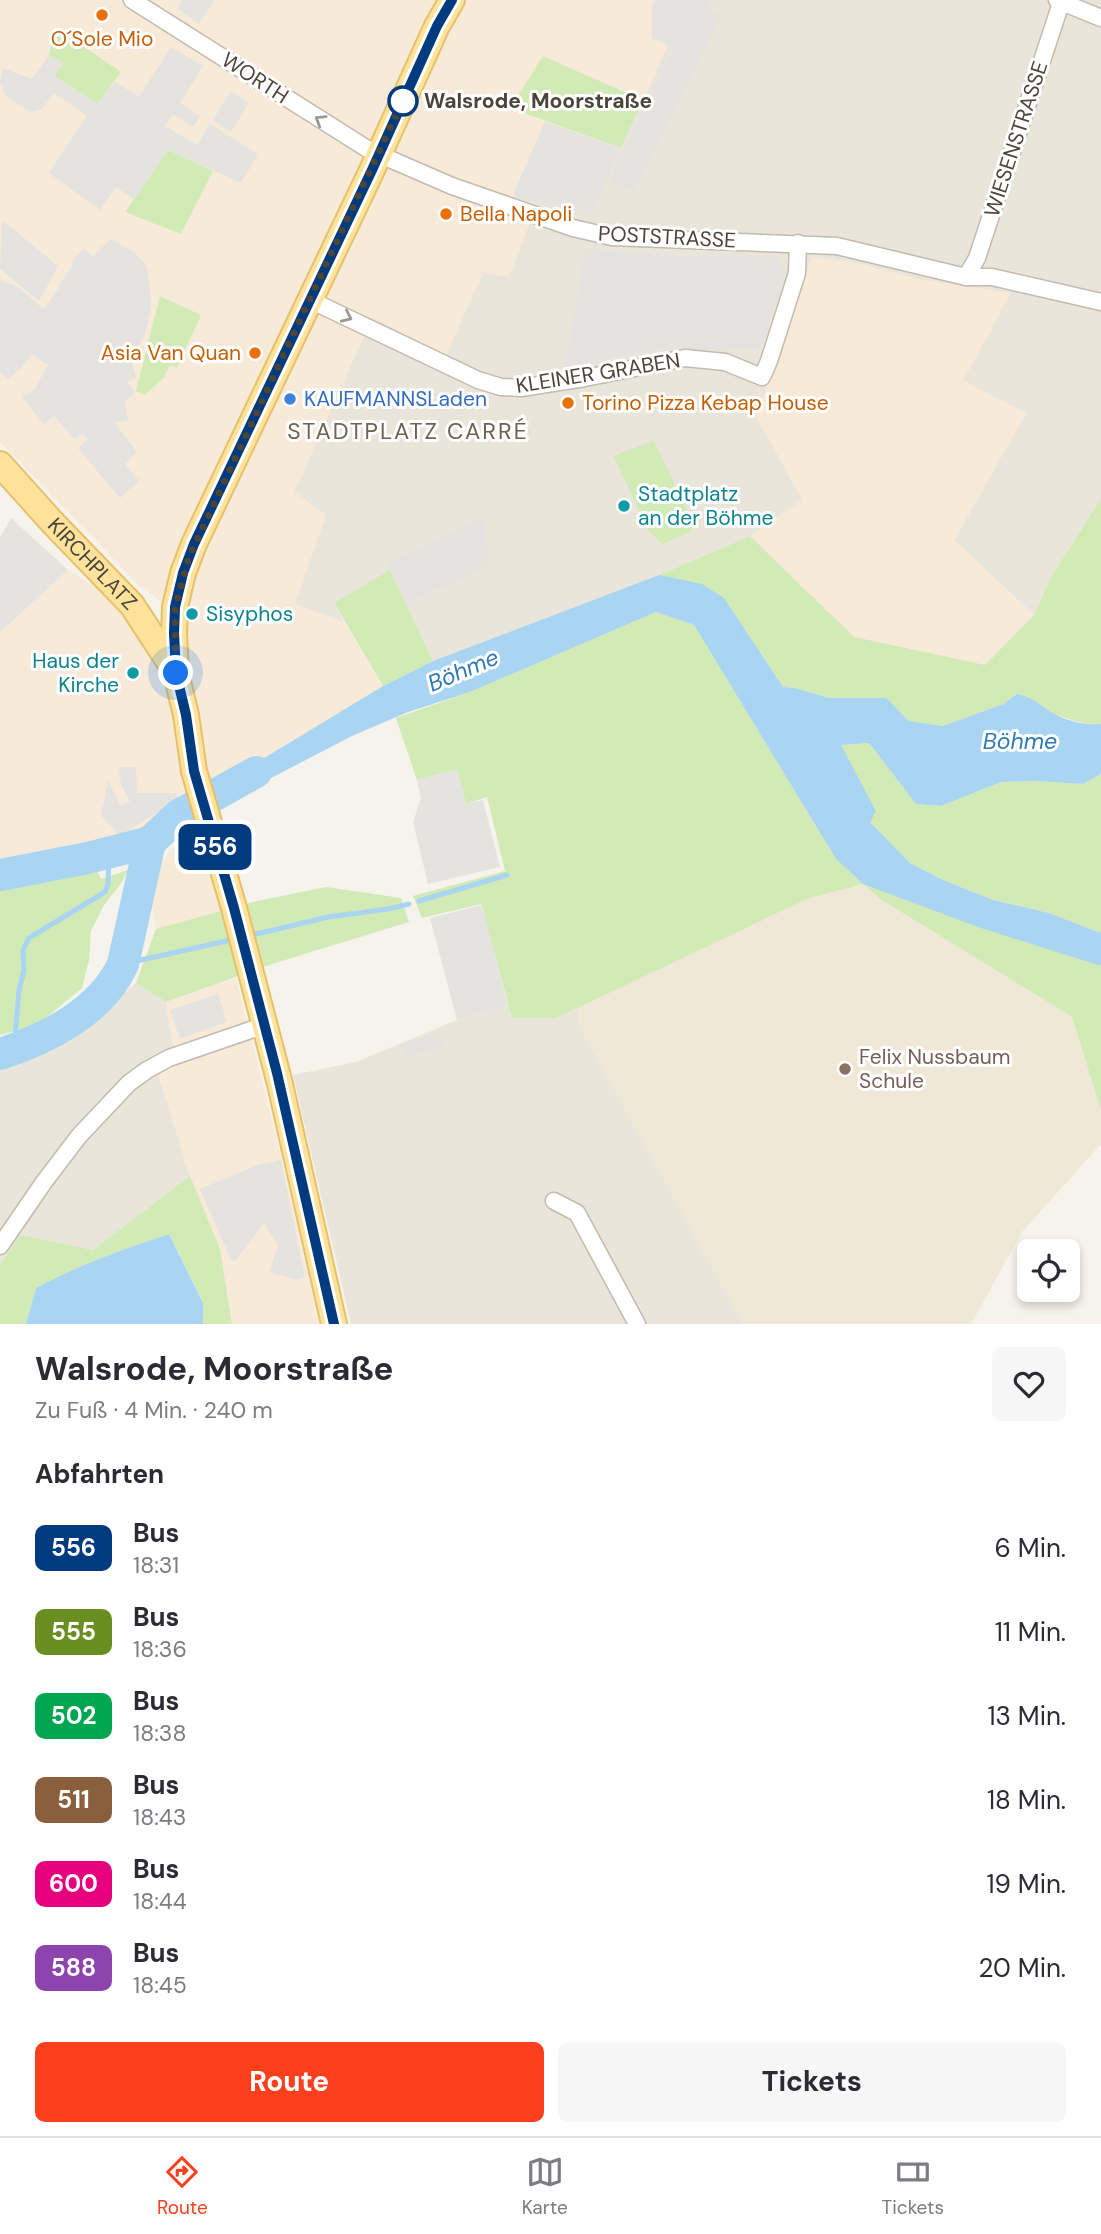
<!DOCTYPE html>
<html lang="de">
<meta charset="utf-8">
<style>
body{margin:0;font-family:"DM Sans",sans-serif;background:#f7f7f7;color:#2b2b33;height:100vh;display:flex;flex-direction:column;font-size:26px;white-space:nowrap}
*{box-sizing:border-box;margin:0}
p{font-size:23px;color:#7c7c81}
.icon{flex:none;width:38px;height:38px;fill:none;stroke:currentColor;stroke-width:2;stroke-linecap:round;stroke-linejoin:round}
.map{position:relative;height:1324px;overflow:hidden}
.drawer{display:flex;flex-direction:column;background:#fff;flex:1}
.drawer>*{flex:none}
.badge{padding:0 14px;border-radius:10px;font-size:24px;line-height:46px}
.buttons{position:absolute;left:1017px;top:1239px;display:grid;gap:14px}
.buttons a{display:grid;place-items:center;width:63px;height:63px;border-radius:10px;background:#fff;box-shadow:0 4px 10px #0003;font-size:35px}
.you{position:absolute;width:35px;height:35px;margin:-18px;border:5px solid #fff;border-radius:50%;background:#1a73e8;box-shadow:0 0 0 10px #1a73e833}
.map>.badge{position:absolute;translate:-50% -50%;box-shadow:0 0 0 4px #fff}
h2{padding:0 35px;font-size:26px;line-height:63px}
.round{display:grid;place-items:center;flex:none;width:74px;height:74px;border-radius:10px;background:#f7f7f7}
.headline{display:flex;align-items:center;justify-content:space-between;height:119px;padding:0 35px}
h1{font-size:33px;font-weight:700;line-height:52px}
.primary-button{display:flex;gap:14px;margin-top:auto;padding:14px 35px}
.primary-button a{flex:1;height:80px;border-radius:10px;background:#fc3f1d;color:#fff;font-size:28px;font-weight:700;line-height:80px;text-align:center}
.primary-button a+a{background:#f7f7f7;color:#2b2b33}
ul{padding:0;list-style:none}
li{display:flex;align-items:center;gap:21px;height:84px;padding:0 35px}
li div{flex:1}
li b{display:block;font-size:26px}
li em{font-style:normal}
li .badge{min-width:77px;font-weight:700;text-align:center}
.tabs{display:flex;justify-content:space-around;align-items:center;height:98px;border-top:2px solid #e1e1e2;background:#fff;font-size:19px;color:#7c7c81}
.tabs a{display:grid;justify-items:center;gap:4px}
.tabs .active{color:#fc3f1d}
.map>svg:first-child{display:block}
.residential{fill:#eae5da}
.commercial{fill:#f7ead8}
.education{fill:#efe8d6}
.green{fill:#d2eab5}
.parking{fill:#e5e3e0}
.water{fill:#a9d4f2}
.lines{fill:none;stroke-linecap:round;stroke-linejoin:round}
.stream{stroke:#a9d4f2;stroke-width:5}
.river{stroke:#a9d4f2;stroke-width:32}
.minor-casing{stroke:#c2bbae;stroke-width:19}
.primary-casing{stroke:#e6c16a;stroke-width:28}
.minor{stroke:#fff;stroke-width:16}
.primary{stroke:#ffe39c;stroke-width:24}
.oneway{stroke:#9c9892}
.line-casing{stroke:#fff;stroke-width:16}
.line{stroke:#003b80;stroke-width:10}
.walk{stroke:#4b4439;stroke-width:7;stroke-dasharray:0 12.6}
.food-dot{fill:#e8710a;stroke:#fff;stroke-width:2.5}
.stop-dot{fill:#fff;stroke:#003b80;stroke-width:3.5}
.shop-dot{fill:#3f7fe0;stroke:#fff;stroke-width:2.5}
.culture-dot{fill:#0f9aa8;stroke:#fff;stroke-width:2.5}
.education-dot{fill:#8d6e63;stroke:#fff;stroke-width:2.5}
.labels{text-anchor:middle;stroke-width:6;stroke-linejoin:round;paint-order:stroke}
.food-label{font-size:21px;fill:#c56008;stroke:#fff;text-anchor:start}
.street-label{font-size:21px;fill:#4b4439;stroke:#fff}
.stop-label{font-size:21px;font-weight:bold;fill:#4b4439;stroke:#fff;text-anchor:start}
.shop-label{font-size:21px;fill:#366cbe;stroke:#fff;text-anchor:start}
.culture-label{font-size:21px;fill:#0d838f;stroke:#fff;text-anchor:start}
.education-label{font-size:21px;fill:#785e54;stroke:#fff;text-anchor:start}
.neighbourhood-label{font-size:23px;letter-spacing:2px;fill:#6e6250;stroke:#fff}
.water-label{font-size:23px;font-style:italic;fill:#2e7ab2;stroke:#fff}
</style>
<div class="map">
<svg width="1101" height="1324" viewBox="0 0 1101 1324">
<rect width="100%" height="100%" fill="#f6f3ec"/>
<g class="residential">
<polygon points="688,0 1101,0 1101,499 1050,578 1034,615 954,540 1026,413 963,381 918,279 852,262 802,500 750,536 659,575 433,661 390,571 334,603 344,622 294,604 326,515 294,492 372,317 446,354 483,272 509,277 512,201 545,121 621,148"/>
<polygon points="136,983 166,1002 174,1051 155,1064 190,1176 93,1250 21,1235 0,1264 0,1065 37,1052 75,1031"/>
<polygon points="509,1006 512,1018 556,1018 577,1007 581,1028 743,1324 351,1324 293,1075 356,1062 457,1020"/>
</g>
<g class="commercial">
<polygon points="0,0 688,0 643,100 543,56 510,108 545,121 513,200 536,207 509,277 483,272 446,355 372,317 294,492 326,515 295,604 344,622 383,686 218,786 207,775 176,623 159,600 137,583 0,442"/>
<polygon points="812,257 853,262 918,279 1011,293 963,381 1026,413 954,540 1034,615 985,665 854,638 750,536 802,500 756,416"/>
<polygon points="68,570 115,599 175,686 184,739 186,797 151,828 131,837 0,863 0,632"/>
<polygon points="198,832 221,911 156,929 151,894 157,870 173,847 183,839"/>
<polygon points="236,978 281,1156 319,1324 232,1324 220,1249 190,1176 155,1063 174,1051 166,1002"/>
</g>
<polygon class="education" points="863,884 880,899 1072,1017 1101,1110 1101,1144 1022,1232 971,1324 743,1324 581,1028 577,1007 807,899"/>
<g class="green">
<polygon points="59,30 121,72 97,104 54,76 63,63 49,55 52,41"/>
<polygon points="543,56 643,100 621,148 510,108"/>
<polygon points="168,150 213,171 181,234 125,212"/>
<polygon points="160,296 201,315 177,368 170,365 164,377 145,395 136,391"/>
<polygon points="654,441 693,522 691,532 662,544 648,530 614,457 622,452"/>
<path d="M 1101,499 L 1101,724 C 1069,725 1044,708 1017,694 L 1003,704 L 943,726 L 909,721 L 885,698 L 829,698 L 795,688 L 783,687 L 724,598 L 659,575 L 750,536 L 854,637 L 985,665 L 1034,615 L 1050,578 Z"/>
<polygon points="390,570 433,661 383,686 334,603"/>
<polygon points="656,612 694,625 836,859 863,884 1101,966 1101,1110 1072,1017 880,899 863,884 807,899 556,1018 512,1018 481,904 422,918 413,896 505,871 487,797 466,804 457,770 417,780 396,718 470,692"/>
<polygon points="869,743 916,804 941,806 1001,782 1036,781 1083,784 1101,774 1101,933 1049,913 993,900 943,880 910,863 870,822 840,745"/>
<polygon points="128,870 122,882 104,905 91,931 89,960 82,988 36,1026 0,1035 0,891 97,871 101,879"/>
<polygon points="326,887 401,898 409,922 272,964 166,1002 136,983 156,929 253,902"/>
<path d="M 190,1176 L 220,1249 L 232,1324 L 203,1324 L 203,1302 L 169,1234 C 123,1249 79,1265 36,1288 L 26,1324 L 0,1324 L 0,1264 L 21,1235 L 93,1250 Z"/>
</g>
<g class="parking">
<polygon points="182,0 214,0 199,24 177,8"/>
<polygon points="656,0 710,0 707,10 721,14 634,192 609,181 673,48 652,38 652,8"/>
<polygon points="171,47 203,66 180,103 200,116 193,127 173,114 165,126 197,145 210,124 258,154 241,183 168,150 134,199 116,187 100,210 49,173 87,116 54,93 42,109 30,112 5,95 0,83 3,68 32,79 49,55 63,63 54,76 97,104 115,82 139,97"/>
<polygon points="231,91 249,103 231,132 213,120"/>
<polygon points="545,122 620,149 593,211 577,206 574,213 513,194"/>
<polygon points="2,220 58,266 39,301 0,269"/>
<polygon points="111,239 134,252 146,265 150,286 151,308 145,334 133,358 133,367 136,377 127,382 135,393 125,401 128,421 114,422 137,452 125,464 139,481 120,498 78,448 88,439 82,433 74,439 54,416 44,424 22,397 34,390 48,365 32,354 22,367 8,379 0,372 0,280 20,288 43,309 50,301 70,269 74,258 84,249 93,256"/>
<polygon points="585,249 666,255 770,257 779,259 785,274 767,335 757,350 650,351 565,366"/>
<polygon points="485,517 488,565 408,603 387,563"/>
<polygon points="11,518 68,570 0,632 0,538"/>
<polygon points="119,767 136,767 137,793 177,793 178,801 120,835 101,816 108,781 121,806 130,801 121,785"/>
<polygon points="457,770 466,804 483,800 500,867 428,884 413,822 421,798 417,780"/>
<polygon points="482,905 508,1006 457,1020 430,918"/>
<polygon points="218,994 227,1022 180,1039 170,1010"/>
<polygon points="438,1032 444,1045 407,1057 402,1044"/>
<polygon points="281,1160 305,1277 296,1280 269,1272 278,1245 264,1223 235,1261 231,1260 200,1189 258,1165"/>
</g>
<g class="water">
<path d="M 659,575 L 702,584 L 724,598 L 783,687 L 795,688 L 829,698 L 886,698 L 909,721 L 943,726 L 1003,704 L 1017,694 C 1034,697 1042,708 1057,715 C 1070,722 1086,725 1101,724 L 1101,774 L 1083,784 L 1036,781 L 1001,782 L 941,806 L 916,804 L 869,743 L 841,745 L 876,811 L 870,822 L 910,863 L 943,880 L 993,900 L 1049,913 L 1101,933 L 1101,966 L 981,928 L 863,884 L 836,859 L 694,625 L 656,612 L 470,692 L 408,712 L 352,736 L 221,804 L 218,786 L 383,686 L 433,661 Z"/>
<path d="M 169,1234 L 203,1303 L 203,1324 L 26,1324 L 36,1288 C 79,1265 123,1249 169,1234 Z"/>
</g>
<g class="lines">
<g class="stream">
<polyline points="419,901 507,875"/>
<polyline points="248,936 328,917 388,909 409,904"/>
<polyline points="123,964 235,939"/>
<polyline points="14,1048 19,990 24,970 23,950 29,938 105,892 108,884 109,852"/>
</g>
<g class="river">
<polyline points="0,875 88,858 150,842"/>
<path d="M 0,1054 C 47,1039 102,1011 123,964 L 150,842 L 179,815 L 256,772"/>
</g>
<g class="minor-casing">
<g id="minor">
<polyline points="132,0 369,150 452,186 573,228 612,237 837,246 966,277 992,277 1101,302"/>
<polyline points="1057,0 1101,18"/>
<polyline points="966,277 977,258 1062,0"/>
<polyline points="310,300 478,380 501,387 521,388 585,378 685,358 725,362 762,377 769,361 797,273 798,243"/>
<polyline points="554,1201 577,1213 637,1324"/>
<polyline points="0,1246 44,1182 79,1136 129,1083 147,1070 169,1058 265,1025"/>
</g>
</g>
<g class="primary-casing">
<g id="primary">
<path id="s1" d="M 0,464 L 52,522 L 132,605 L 175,671"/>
<polyline points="334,1324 280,1084 234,908 194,771 186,715 176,673 174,633 175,607 183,573 194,544 372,170 437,26 452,0"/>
</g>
</g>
<use href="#minor" class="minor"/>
<use href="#primary" class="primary"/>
</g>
<defs><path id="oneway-chevron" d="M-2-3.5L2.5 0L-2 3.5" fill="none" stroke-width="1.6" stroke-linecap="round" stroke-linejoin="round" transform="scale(1.75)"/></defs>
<g class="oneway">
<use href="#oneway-chevron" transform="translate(320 120) rotate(-148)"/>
<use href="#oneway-chevron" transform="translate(347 317) rotate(25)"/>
</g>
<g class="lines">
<g class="line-casing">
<polyline id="line" points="334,1324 277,1073 234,908 194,771 186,715 176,673 174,633 175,607 183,573 194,544 372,170 437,26 452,0"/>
</g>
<use href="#line" class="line"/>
<polyline class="walk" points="176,673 175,607 189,557 407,92 403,101"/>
</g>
<g class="food-dot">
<circle cx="102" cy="15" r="7"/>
<circle cx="446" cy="214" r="7"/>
<circle cx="255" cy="353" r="7"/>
<circle cx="568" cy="403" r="7"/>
</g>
<circle class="stop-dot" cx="403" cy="101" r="14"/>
<circle class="shop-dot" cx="290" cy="399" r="7"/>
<g class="culture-dot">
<circle cx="624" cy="506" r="7"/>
<circle cx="192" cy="614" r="7"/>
<circle cx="133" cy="673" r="7"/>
</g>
<circle class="education-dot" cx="845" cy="1069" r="7"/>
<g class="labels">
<g class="food-label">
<text x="102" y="46" text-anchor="middle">O´Sole Mio</text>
<text x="460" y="221">Bella Napoli</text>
<text x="241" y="360" text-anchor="end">Asia Van Quan</text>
<text x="582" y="410">Torino Pizza Kebap House</text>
</g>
<g class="street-label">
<text transform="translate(255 78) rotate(33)" y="7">WORTH</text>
<text transform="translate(1016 139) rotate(-72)" y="7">WIESENSTRASSE</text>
<text transform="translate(667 237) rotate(3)" y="7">POSTSTRASSE</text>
<text transform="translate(598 373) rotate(-9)" y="7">KLEINER GRABEN</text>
<text dy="7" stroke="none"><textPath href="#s1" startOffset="136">KIRCHPLATZ</textPath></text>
</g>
<g class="stop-label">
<text x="424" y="108">Walsrode, Moorstraße</text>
</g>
<g class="shop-label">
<text x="304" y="406">KAUFMANNSLaden</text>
</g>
<g class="culture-label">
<text x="638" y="501">Stadtplatz<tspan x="638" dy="24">an der Böhme</tspan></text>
<text x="206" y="621">Sisyphos</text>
<text x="119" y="668" text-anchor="end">Haus der<tspan x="119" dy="24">Kirche</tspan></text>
</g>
<g class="education-label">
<text x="859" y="1064">Felix Nussbaum<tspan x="859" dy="24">Schule</tspan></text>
</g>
<g class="neighbourhood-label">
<text x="408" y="439">STADTPLATZ CARRÉ</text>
</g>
<g class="water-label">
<text transform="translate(463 670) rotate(-23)" y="8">Böhme</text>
<text x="1020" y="749">Böhme</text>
</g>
</g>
</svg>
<div class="buttons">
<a><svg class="icon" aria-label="locate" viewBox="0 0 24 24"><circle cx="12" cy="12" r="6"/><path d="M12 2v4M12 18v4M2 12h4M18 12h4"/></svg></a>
</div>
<div class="you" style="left:176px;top:673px"></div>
<b class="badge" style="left:215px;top:847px;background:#003b80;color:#fff">556</b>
</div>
<section class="drawer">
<div class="headline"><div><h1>Walsrode, Moorstraße</h1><p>Zu Fuß · 4 Min. · 240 m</p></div><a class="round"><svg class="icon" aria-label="heart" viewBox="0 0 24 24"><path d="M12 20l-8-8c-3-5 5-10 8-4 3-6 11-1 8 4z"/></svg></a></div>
<h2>Abfahrten</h2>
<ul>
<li><span class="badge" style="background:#003b80;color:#fff">556</span><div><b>Bus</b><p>18:31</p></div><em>6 Min.</em></li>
<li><span class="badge" style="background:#6b8e23;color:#fff">555</span><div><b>Bus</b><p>18:36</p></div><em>11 Min.</em></li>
<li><span class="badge" style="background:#00a651;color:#fff">502</span><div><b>Bus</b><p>18:38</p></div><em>13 Min.</em></li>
<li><span class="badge" style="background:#8b5e3c;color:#fff">511</span><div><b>Bus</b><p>18:43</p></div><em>18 Min.</em></li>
<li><span class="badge" style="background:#e6007e;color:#fff">600</span><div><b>Bus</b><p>18:44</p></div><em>19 Min.</em></li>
<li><span class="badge" style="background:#8e44ad;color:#fff">588</span><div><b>Bus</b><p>18:45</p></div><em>20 Min.</em></li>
</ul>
<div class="primary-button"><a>Route</a><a>Tickets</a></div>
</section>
<nav class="tabs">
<a class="active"><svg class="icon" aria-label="directions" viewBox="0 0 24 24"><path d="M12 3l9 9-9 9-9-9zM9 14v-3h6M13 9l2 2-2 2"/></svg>Route</a>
<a><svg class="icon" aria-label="map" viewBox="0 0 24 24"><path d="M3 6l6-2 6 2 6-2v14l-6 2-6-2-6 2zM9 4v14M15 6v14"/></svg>Karte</a>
<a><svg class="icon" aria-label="tickets" viewBox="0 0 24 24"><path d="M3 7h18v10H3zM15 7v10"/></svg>Tickets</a>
</nav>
